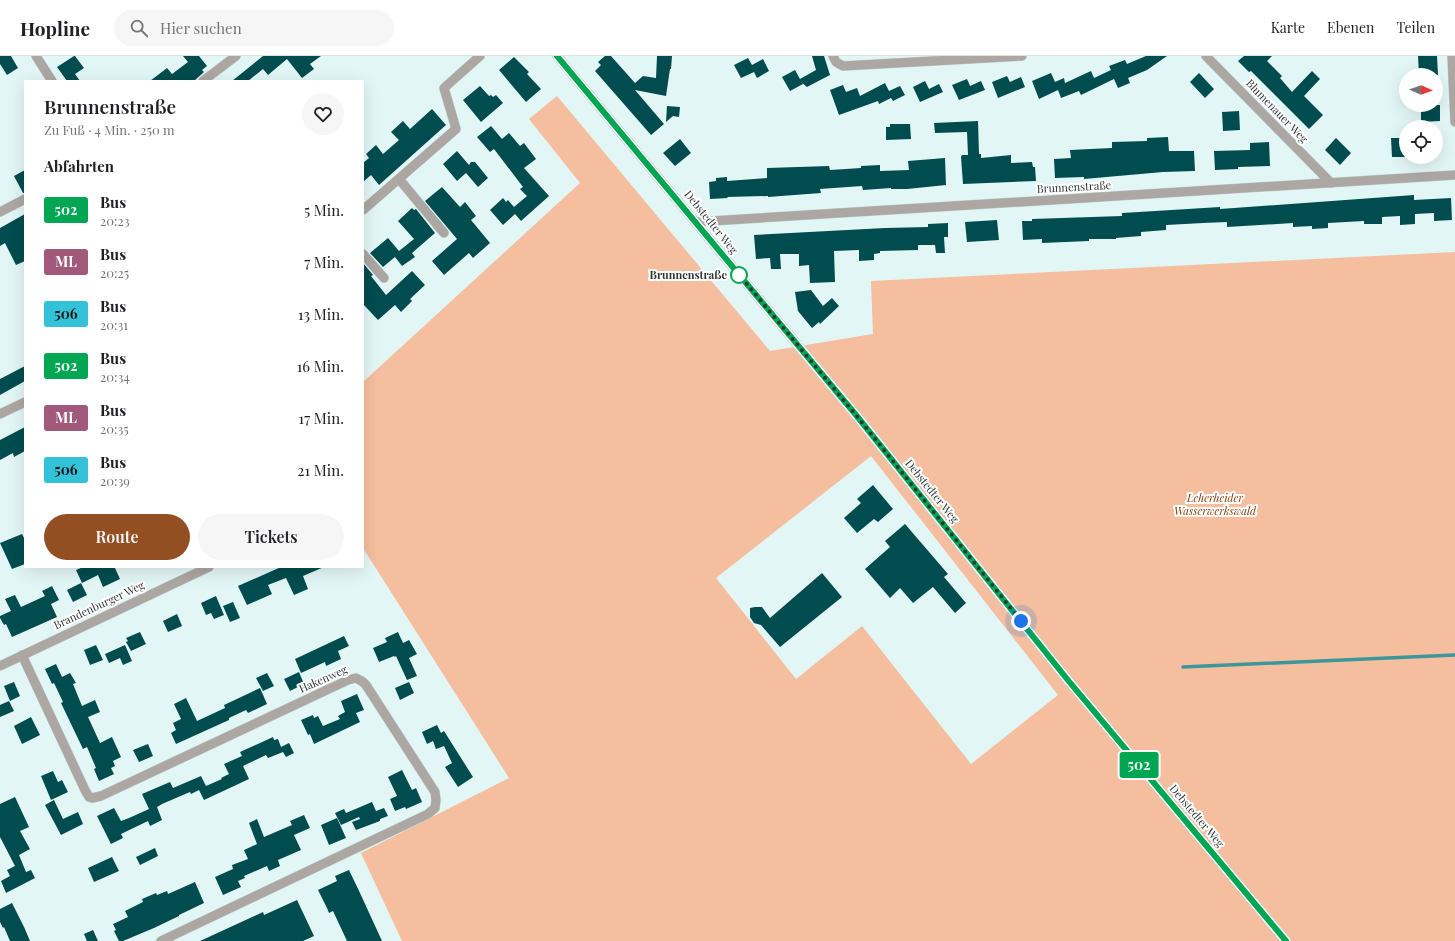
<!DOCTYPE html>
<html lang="de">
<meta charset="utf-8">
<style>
body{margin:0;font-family:"Playfair Display",serif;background:#f6f6f6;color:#202124;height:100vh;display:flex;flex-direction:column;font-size:15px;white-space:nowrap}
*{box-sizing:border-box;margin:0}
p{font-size:13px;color:#757577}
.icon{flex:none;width:22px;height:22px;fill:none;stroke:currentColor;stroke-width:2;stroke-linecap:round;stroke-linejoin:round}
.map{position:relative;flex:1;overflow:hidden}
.drawer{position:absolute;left:24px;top:24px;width:340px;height:488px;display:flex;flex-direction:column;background:#fff;border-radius:0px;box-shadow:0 4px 16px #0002}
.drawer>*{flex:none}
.badge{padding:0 8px;border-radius:3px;font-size:14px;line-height:26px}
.needle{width:26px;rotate:92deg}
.controls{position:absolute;left:1399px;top:12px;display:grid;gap:8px}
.controls a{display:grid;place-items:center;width:44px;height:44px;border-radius:50%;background:#fff;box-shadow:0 4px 16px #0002;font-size:20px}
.you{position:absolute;width:20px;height:20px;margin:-10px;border:3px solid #fff;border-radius:50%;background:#1a73e8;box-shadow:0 0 0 6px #1a73e833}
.map>.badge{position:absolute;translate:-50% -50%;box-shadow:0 0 0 2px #fff}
h2{padding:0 20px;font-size:15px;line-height:36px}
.round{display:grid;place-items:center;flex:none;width:42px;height:42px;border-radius:21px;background:#f6f6f6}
.summary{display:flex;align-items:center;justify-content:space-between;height:68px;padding:0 20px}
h1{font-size:19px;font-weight:600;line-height:30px}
.button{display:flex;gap:8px;margin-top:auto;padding:8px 20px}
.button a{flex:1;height:46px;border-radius:24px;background:#934f21;color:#fff;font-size:16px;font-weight:600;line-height:46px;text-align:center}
.button a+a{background:#f6f6f6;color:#202124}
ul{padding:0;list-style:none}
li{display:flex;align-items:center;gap:12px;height:52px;padding:0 20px}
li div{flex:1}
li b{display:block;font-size:15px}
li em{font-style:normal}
li .badge{min-width:44px;font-weight:700;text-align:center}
header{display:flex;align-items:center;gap:24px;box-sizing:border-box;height:56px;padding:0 20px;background:#fff;border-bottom:1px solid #e0e0e0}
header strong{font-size:19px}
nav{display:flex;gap:22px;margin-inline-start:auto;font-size:14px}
.search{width:280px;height:36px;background:#f6f6f6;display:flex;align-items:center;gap:10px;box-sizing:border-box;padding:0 14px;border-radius:22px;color:#757577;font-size:15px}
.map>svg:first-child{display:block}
.green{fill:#f5be9e;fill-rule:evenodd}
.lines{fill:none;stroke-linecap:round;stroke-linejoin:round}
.stream{stroke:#3c969a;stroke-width:3.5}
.building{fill:#004c4f}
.street-casing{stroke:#c2d3d3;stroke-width:10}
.street{stroke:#ada7a3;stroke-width:9}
.line-casing{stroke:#fff;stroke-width:9}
.line{stroke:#00a651;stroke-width:6}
.walk{stroke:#2e3636;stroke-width:4;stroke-dasharray:0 7.2}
.stop-dot{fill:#fff;stroke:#00a651;stroke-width:2}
.labels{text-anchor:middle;stroke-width:4;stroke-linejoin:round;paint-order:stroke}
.street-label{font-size:11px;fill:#2e3636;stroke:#fff}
.stop-label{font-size:11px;font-weight:bold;fill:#2e3636;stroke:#fff;text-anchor:end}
.park-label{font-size:11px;font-style:italic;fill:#833f0a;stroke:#fff}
</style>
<header>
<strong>Hopline</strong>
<div class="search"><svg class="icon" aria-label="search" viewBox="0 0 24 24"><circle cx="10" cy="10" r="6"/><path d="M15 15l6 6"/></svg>Hier suchen</div>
<nav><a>Karte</a><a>Ebenen</a><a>Teilen</a></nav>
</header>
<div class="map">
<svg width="1455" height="885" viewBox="0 0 1455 885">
<rect width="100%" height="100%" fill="#e3f6f6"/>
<path class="green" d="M 557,40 L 770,295 L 873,278 L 871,225 L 1455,196 L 1455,885 L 402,885 L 361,797 L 509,722 L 363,492 L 363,326 L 580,127 L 529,63 ZM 871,400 L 1058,639 L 971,708 L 862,570 L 796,623 L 716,522 Z"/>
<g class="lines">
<polyline class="stream" points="1183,611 1455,599"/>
</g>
<g class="building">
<polygon points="0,0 11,0 18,12 7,19 0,8"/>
<polygon points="74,0 75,0 84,12 75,18 80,25 67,25 57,11"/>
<polygon points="183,0 199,0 207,10 202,14 204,16 194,25 150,25 167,12 172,18 188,6"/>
<polygon points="263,0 321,0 310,8 314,13 302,22 287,3 268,19 263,13 248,25 232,25"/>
<polygon points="605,0 611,0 635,27 643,20 656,22 657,0 672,0 671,13 670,13 666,40 635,34 664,68 651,79 595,15 601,9 598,6"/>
<polygon points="812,0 824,0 830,19 807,31 801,26 803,28 790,35 782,21 795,14 800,23 816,14"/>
<polygon points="1146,0 1167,0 1147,14 1128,22 1130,27 1118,32 1114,23 1081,39 1079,35 1061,42 1058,34 1039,43 1032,25 1051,17 1055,26 1064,22 1065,27 1091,15 1094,22 1111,14 1109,10 1125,4 1127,8"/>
<polygon points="1244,0 1272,0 1267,5 1282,20 1280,22 1292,36 1312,15 1320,23 1304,40 1323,59 1309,73 1251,15 1249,16 1238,5"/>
<polygon points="1418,0 1437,0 1438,19 1419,19"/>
<polygon points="514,1 529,16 527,18 541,33 526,46 499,14"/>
<polygon points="748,2 752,9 763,3 769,15 757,22 754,16 741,22 734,9"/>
<polygon points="1199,17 1214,33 1205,42 1190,26"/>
<polygon points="1007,20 1010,26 1021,21 1025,31 998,42 992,26"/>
<polygon points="967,23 970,30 981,25 985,34 959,44 952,29"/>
<polygon points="925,25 929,33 939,28 943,36 920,46 913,31"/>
<polygon points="885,27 889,35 900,30 905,39 893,45 891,42 879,48 878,45 839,59 830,34 843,29 846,36 857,32 860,40"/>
<polygon points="480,30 489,40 491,39 493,41 496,39 503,47 481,66 463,44"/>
<polygon points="1421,49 1440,49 1440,65 1421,66"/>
<polygon points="667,50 680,51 679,61 673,60 666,66"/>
<polygon points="432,53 446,69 379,129 371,119 363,126 363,107 369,102 366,98 376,89 383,98 399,84 391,76 403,65 410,73"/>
<polygon points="1239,55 1240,74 1223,75 1222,56"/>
<polygon points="978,65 979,98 981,98 981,102 1011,99 1011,107 1032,106 1033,111 1035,111 1036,125 963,128 961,101 962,99 968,99 967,76 935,77 934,67"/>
<polygon points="890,68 910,68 911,83 886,84 886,71 890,71"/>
<polygon points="491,70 502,83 509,77 520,90 524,87 536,103 524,112 549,140 521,165 515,158 503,169 490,154 503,142 506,146 508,144 514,151 527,140 520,133 523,131 494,93 490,96 477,81"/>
<polygon points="1168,81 1169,95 1194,95 1195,115 1163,116 1084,123 1084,121 1055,122 1054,103 1071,102 1070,94 1112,92 1112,86 1147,85 1147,82"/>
<polygon points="1336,82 1351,97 1340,109 1325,94"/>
<polygon points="1391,82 1406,82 1406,101 1392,101"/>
<polygon points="680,83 691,97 675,110 663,97"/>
<polygon points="1269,86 1270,110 1238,111 1238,113 1215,114 1214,95 1250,94 1250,87"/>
<polygon points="457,95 469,109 471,106 475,106 488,122 478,131 466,117 457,125 443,108"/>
<polygon points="945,102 946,129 907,133 891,133 891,132 863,134 862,130 820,133 821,137 768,141 768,140 727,141 728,142 710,143 709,126 716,125 716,122 727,121 727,125 767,122 767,112 829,110 830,114 861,112 861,110 880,109 880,115 909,114 908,105"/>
<polygon points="25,114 25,137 23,137 14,120"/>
<polygon points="442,131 460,151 465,146 476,160 471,164 490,187 473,202 469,197 444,219 432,205 457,183 425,145"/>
<polygon points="1414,139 1414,144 1451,142 1452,164 1434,165 1434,157 1415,158 1415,168 1400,169 1400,160 1382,161 1382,168 1364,168 1364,165 1328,167 1328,172 1312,173 1312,170 1293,171 1293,167 1227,171 1227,166 1203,167 1166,169 1166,174 1141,176 1141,180 1116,182 1116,183 1089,183 1089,185 1042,187 1042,183 1023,184 1022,165 1032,165 1032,163 1122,160 1122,157 1139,156 1220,151 1220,153"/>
<polygon points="412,152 414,154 416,153 435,177 412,197 415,201 402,210 395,201 383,211 370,197 388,182 399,195 414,183 398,165"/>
<polygon points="25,158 25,205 16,209 5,187 0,190 0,172"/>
<polygon points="997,164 999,184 967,186 965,166"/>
<polygon points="948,167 948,181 944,181 945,197 936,197 935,189 918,189 918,194 880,195 880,197 874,198 874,204 859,205 859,194 834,195 835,226 810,227 809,209 799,210 799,198 780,198 781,213 771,213 770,202 756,203 754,179 885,172 928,171 928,168"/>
<polygon points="363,207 373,219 371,220 386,239 412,215 425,229 410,243 412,245 401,256 395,249 378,264 363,248"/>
<polygon points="811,234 823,250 832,242 839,250 820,268 819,266 812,272 798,255 795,236"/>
<polygon points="25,310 25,325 0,339 0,323"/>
<polygon points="25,371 25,395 14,401 13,397 0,404 0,384"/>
<polygon points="873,429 893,453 878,466 874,463 857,477 844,462 861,447 857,443"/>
<polygon points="905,468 948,518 944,521 966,547 955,557 933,531 913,547 900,532 890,542 865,513 890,491 885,485"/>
<polygon points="22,478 25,484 25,508 12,513 0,487"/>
<polygon points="83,511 116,511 115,512 120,523 103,531 98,519 82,527 76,514"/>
<polygon points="281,511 324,511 303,520 308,533 294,539 286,522 268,529 272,538 247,549 238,530"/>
<polygon points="822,517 842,541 780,591 761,569 754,567 750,561 750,552 755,551 762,551 770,562"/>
<polygon points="81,527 87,539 73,546 67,534"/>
<polygon points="52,530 59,544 51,548 57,561 12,581 6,568 4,569 0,562 0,560 11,555 5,543 15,539 21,551 45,540 42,535"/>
<polygon points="216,540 224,559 214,563 211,557 206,559 201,547"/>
<polygon points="233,546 240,562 230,566 223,550"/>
<polygon points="177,558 182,570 168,576 163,565"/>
<polygon points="140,576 146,588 131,595 126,586 128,585 126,582"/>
<polygon points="398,576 403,587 409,584 417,598 409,602 417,620 407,624 396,600 395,601 394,600 379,606 373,592 387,586 385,582"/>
<polygon points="344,580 349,590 338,595 341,603 326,610 325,606 301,617 295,603"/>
<polygon points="96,589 103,604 90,609 84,594"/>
<polygon points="125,589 132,605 123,609 120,602 109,607 105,598"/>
<polygon points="56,608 62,621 70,617 76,627 73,628 82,650 95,644 100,656 88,661 100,687 112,681 121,701 113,705 115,710 111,712 114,718 99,725 94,713 96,712 87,691 83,693 61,647 63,646 54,627 52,628 45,613"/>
<polygon points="299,616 304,628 290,635 284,623"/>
<polygon points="267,617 274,630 263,635 256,622"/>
<polygon points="14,626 20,640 10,645 4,630"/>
<polygon points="409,626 414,637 400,644 395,632"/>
<polygon points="260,632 267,648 248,657 246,654 229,662 229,664 176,688 171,677 176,674 173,667 181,663 174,648 186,642 197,665 225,652 224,649"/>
<polygon points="357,638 364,654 356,657 360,666 314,688 310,678 308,679 301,664 313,659 314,662 318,660 323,670 340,663 338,660 345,656 341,645"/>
<polygon points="9,645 14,655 0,661 0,649"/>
<polygon points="31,661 40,679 22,688 14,670"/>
<polygon points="437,669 441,677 444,675 473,721 458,731 445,711 452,707 444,690 436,693 433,685 427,688 422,676"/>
<polygon points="273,681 274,684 278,683 281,691 289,687 294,697 286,701 283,696 268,702 266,699 243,710 249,723 204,744 199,734 191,738 190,736 162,748 157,751 162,764 150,770 148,765 121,778 123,782 111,788 97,760 114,752 121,765 129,762 149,753 142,738 170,726 173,732 201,720 206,730 222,723 221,722 229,718 224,708 242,700 240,696"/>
<polygon points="148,688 153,700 139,706 133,694"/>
<polygon points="402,714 412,734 416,732 422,746 406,753 405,751 395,755 390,743 397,740 388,721"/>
<polygon points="53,715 58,726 62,724 68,736 51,744 41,720"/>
<polygon points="15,741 29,771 20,775 30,793 19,799 26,816 31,814 35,822 6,837 1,825 10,820 7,814 15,810 0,781 0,748"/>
<polygon points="54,744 63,763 78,756 83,768 61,779 45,749"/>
<polygon points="372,746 376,755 384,752 388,760 380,763 380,765 356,774 352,766 360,763 359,761 341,769 335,757 344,753 346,757"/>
<polygon points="304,759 310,772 294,779 301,794 278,804 280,810 269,815 267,810 244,820 245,822 238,825 241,831 223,839 215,821 233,813 232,809 248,803 244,794 257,788 249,767 257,763 264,781 292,769 290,765"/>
<polygon points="337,762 346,782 329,789 321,769"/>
<polygon points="155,792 158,800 140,809 136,801"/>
<polygon points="112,801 119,815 94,826 88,812"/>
<polygon points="349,814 360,837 382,885 347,885 333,855 329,857 327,852 318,834 337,825 335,820"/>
<polygon points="195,826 204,847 179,859 179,860 154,872 123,885 119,885 114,875 116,874 113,868 128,861 125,855 143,846 142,843 156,837 157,839 167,835 168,838"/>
<polygon points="297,844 314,880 303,885 200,885 263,856 264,859"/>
<polygon points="12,847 24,871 30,885 10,885 4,871 3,872 0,866 0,853"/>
<polygon points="93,874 98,885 87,885 84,878"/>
</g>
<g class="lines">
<g class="street-casing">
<g id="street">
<polyline points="36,0 52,25"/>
<polyline points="557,0 856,359 1067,623 1286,885"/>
<polyline points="833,0 836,6 843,10 1022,0"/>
<polyline points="1206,0 1331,127"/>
<polyline points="1452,0 1455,66"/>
<polyline points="203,25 236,0"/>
<polyline points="399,123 444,177"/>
<polyline points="363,154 456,73 444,32 480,0"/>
<polyline points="0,156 25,143"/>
<polyline points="695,166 1455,119"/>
<polyline points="363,198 384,222"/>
<polyline points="0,358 25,346"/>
<polyline points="22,599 85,734 89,741 92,742 101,740 348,624 356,622 363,626 366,629 435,736 436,744 435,752 428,758 161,885"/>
<polyline points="0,610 209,511"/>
</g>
</g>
<use href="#street" class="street"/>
</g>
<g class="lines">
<g class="line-casing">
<polyline id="line" points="557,0 856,359 1067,623 1286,885"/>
</g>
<use href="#line" class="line"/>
<polyline class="walk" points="739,219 736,215 856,359 1021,565"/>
</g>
<circle class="stop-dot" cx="739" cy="219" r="8"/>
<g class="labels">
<g class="street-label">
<text transform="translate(1277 55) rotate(46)" y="4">Blumenauer Weg</text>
<text transform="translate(1074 131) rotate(-3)" y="4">Brunnenstraße</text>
<text transform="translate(711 166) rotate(51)" y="4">Debstedter Weg</text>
<text transform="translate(932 435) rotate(51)" y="4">Debstedter Weg</text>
<text transform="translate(99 549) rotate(-25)" y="4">Brandenburger Weg</text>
<text transform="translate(323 623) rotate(-24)" y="4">Hakenweg</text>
<text transform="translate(1197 760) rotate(50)" y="4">Debstedter Weg</text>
</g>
<g class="stop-label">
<text x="727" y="223">Brunnenstraße</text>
</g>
<g class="park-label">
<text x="1215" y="446">Leherheider<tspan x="1215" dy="13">Wasserwerkswald</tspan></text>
</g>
</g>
</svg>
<div class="controls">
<a><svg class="needle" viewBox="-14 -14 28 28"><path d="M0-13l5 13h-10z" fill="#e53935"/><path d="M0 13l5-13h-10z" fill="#757577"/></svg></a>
<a><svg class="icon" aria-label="locate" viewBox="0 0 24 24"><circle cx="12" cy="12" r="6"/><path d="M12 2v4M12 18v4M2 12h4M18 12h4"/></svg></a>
</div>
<div class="you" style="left:1021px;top:565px"></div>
<b class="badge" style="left:1139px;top:709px;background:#00a651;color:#fff">502</b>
<section class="drawer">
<div class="summary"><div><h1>Brunnenstraße</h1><p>Zu Fuß · 4 Min. · 250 m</p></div><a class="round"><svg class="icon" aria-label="heart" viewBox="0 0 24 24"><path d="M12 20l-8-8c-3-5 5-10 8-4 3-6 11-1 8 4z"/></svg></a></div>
<h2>Abfahrten</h2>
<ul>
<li><span class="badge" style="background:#00a651;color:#fff">502</span><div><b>Bus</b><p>20:23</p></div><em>5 Min.</em></li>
<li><span class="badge" style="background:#a0587b;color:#fff">ML</span><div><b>Bus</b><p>20:25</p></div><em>7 Min.</em></li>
<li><span class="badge" style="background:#34c2d8;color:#111">506</span><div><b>Bus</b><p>20:31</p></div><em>13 Min.</em></li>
<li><span class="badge" style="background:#00a651;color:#fff">502</span><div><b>Bus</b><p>20:34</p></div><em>16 Min.</em></li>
<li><span class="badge" style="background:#a0587b;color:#fff">ML</span><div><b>Bus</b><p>20:35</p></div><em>17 Min.</em></li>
<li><span class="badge" style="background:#34c2d8;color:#111">506</span><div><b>Bus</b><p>20:39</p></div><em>21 Min.</em></li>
</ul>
<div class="button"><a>Route</a><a>Tickets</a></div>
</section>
</div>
